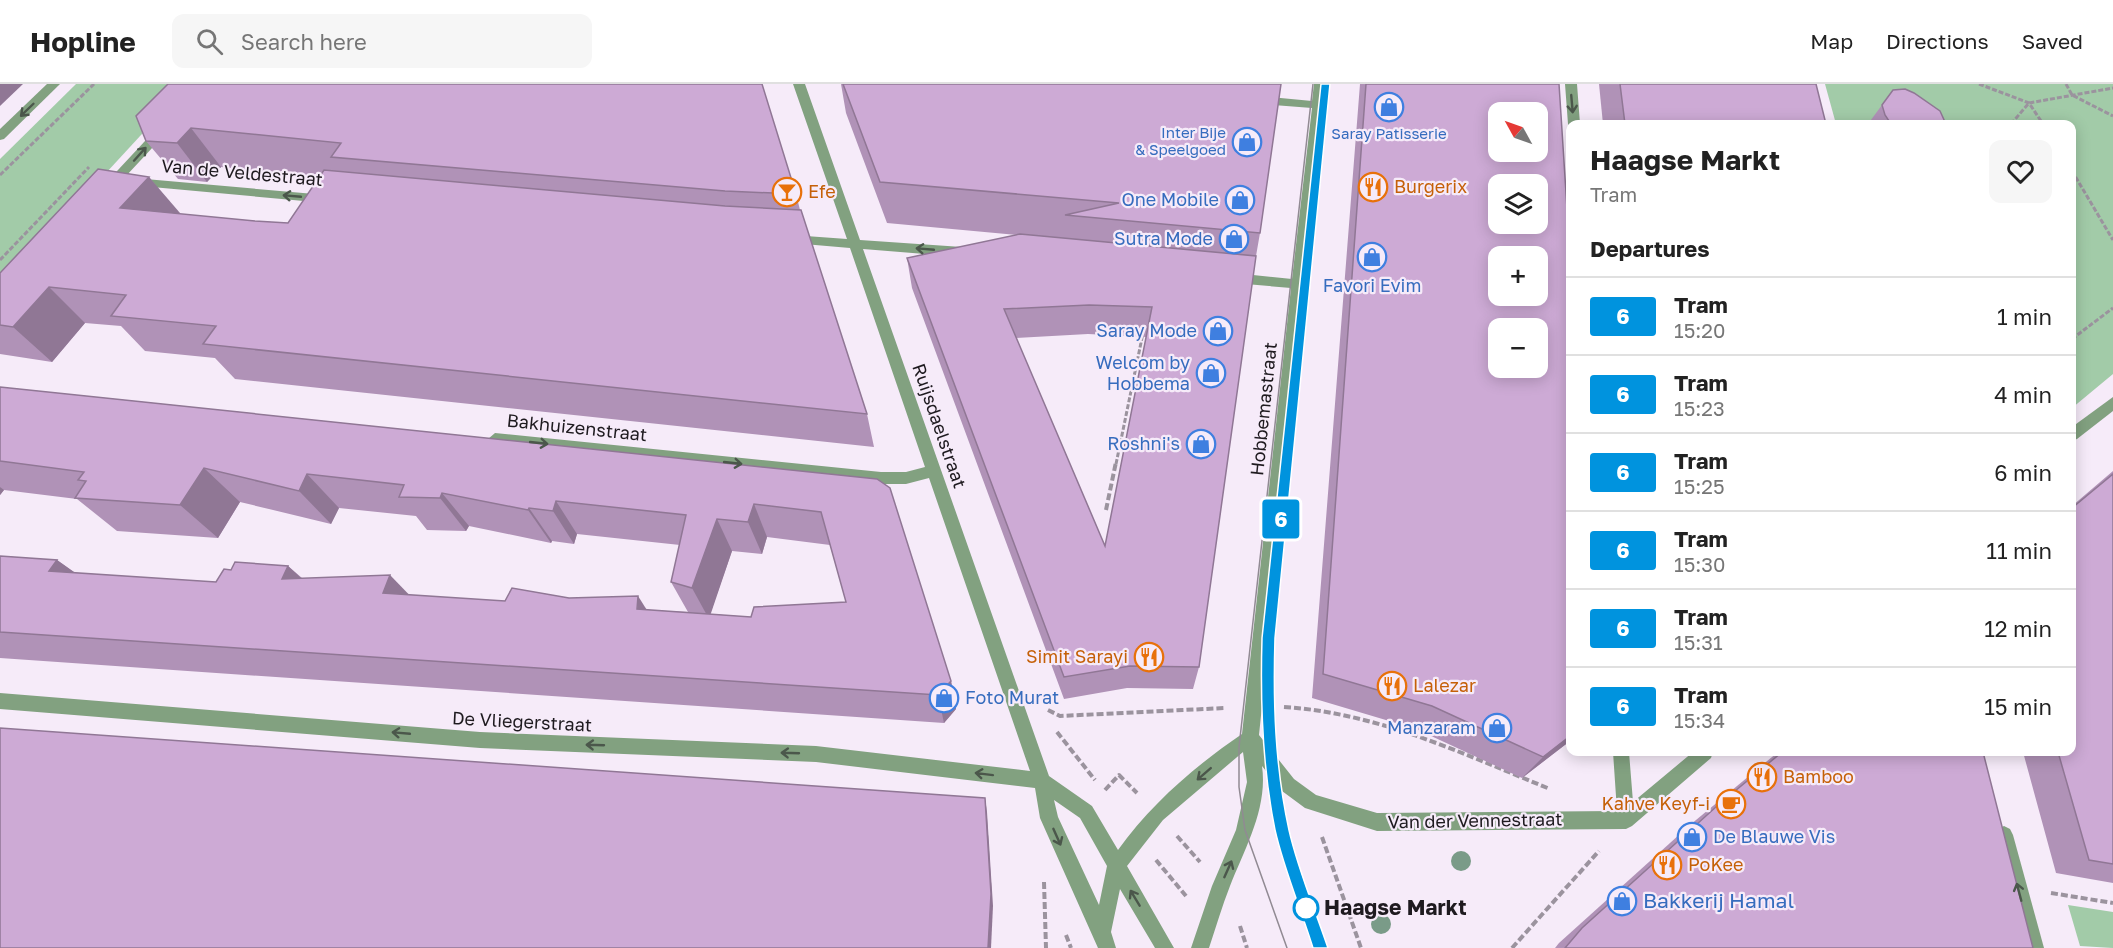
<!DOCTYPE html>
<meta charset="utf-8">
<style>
body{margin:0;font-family:"Golos Text",sans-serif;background:#f6f6f6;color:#222;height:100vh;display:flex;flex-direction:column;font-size:22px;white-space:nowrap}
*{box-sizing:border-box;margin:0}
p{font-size:20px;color:#767676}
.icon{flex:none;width:33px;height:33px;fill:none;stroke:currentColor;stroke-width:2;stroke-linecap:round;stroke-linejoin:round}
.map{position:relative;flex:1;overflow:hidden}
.panel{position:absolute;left:1566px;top:36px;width:510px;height:636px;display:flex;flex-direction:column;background:#fff;border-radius:12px;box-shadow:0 3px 15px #0003}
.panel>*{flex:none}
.badge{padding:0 12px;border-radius:4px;font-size:21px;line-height:39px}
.needle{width:39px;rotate:310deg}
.buttons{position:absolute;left:1488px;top:18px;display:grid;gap:12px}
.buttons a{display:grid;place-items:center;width:60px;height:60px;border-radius:12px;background:#fff;box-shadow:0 3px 15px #0003;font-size:30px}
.map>.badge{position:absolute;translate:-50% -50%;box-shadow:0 0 0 3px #fff}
h2{padding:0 24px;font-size:22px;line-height:54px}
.round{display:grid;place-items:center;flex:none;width:63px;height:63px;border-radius:12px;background:#f6f6f6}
.headline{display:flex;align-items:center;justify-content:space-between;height:102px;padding:0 24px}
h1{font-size:28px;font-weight:700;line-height:45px}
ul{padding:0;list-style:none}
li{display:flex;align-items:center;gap:18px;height:78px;padding:0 24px;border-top:2px solid #e0e0e0}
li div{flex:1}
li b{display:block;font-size:22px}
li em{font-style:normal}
li .badge{min-width:66px;font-weight:700;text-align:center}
header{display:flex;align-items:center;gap:36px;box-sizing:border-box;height:84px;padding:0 30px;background:#fff;border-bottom:2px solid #e0e0e0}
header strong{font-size:28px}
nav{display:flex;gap:33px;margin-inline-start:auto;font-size:21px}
.search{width:420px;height:54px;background:#f6f6f6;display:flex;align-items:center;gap:15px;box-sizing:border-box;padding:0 21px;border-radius:12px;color:#767676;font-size:22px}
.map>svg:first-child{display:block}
.green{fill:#a2cba8}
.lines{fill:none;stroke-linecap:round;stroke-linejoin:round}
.path-far1{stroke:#9b939e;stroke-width:3;stroke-dasharray:5 2;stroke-linecap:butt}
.path{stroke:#9b939e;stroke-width:4;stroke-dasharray:7 3;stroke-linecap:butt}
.minor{fill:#82a180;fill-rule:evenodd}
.tram{stroke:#918a93;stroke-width:1.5}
.tree{fill:#7a9b88}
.wall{fill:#b092b7;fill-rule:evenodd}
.shaded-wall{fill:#907795}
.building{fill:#cdaad5;stroke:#907795;stroke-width:1.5;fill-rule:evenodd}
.oneway{stroke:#4b574b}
.line{fill:#0093de;stroke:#fff;stroke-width:1.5}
.stop-dot{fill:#fff;stroke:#0093de;stroke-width:3}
.labels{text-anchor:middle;stroke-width:4.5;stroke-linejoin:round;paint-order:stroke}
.far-shop-label{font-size:15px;fill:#366cbe;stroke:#f6ebf9;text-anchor:end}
.street-label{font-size:18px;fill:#1e1a1f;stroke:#f6ebf9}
.food-label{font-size:18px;fill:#c56008;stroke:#f6ebf9;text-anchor:start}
.shop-label{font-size:18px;fill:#366cbe;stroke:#f6ebf9;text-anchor:end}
.near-shop-label{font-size:21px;fill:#366cbe;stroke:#f6ebf9;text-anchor:start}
.near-stop-label{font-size:21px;font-weight:bold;fill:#1e1a1f;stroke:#f6ebf9;text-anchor:start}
</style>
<header>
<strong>Hopline</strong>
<div class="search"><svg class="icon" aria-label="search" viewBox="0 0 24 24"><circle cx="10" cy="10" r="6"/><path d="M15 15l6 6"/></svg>Search here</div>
<nav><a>Map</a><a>Directions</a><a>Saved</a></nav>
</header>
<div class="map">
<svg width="2113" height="864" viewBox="0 0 2113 864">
<rect width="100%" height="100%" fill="#f6ebf9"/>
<g class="green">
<polygon points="76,0 188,0 0,204 0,75"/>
<polygon points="1825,0 2113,0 2113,290 2072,324 2072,40 1836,40"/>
<polygon points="2068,821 2113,828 2113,864 2080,862"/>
</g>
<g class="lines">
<g class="path-far1">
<polyline points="1979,0 2029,19 2043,40"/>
<polyline points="2066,0 2072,11 2113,32"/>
<polyline points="2011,40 2029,19 2113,4"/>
<polyline points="2072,87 2113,156"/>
<polyline points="0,91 94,0"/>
<polyline points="0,176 89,83"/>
<polyline points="2072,255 2113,224"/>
<polyline points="1116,380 1143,249"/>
</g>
<g class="path">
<polyline points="1106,426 1116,378"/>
<path d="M 1284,623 C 1379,629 1463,670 1550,705"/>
<polyline points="1048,626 1060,632 1225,624"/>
<polyline points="1057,648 1095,696"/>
<polyline points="1105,706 1119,691 1137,709"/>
<polyline points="1177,752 1200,778"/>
<polyline points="1322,753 1361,864"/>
<polyline points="1156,776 1186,812"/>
<polyline points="1044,798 1046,864"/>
<polyline points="2051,809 2113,819"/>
<polyline points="1240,842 1247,864"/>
<polyline points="1066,851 1071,864"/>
<polyline points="1512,864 1599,767"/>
</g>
<g class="minor">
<polygon points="47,0 60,0 4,55 0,56 0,45"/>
<path d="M 793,0 L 805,0 L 860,156 L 962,163 L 968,168 L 962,173 L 863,165 L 1049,692 L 1092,722 L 1118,766 C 1151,720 1195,682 1242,650 L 1291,204 L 1234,199 L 1228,194 L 1234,189 L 1292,195 L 1312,24 L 1259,20 L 1253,16 L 1259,12 L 1312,17 L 1314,0 L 1326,0 L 1259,651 L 1294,695 L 1316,711 L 1377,729 L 1617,727 L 1613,668 L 1629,668 L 1633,718 L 1693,668 L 1713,668 L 1711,674 L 1632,742 L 1626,745 L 1377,747 L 1305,724 L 1282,707 L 1262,682 C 1268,724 1245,764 1230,802 C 1222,822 1216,843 1209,864 L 1191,864 L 1212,802 L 1236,746 L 1247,698 L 1243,668 L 1163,736 L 1127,782 L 1174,864 L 1155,864 L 1120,805 L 1111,848 L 1116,864 L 1098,864 L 1040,734 L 1035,704 L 816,678 L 480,664 L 0,625 L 0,609 L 480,648 L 816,662 L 1030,687 L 929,394 L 906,400 L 881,400 L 495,361 L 488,355 L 495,349 L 881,388 L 906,388 L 925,383 L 850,164 L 792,159 L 786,155 L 792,151 L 847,155 ZM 1054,716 L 1080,734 L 1107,782 L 1099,821 L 1058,733 Z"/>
<polygon points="1565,0 1577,0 1580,40 1570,40 1570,43 1568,40"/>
<polygon points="163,41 169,45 167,48 112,107 104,107 104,101 159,42"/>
<polygon points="134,94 326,111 332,115 326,119 130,101 130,95"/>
<polygon points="2113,313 2113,327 2077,355 2072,357 2072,343"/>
<polygon points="2004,742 2010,745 2013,751 2044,864 2026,864 1995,751 1998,745"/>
</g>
<g class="tram">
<polyline points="1287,864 1245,746 1239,703 1239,663 1313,0"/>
<path d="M 1321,864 C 1308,830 1294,795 1285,760 C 1269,693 1267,622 1269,554 L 1325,0"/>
</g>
</g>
<g class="tree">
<circle cx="1461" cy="777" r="10"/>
<circle cx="1381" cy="840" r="10"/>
</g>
<g class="wall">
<path d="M 841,0 L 1281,0 L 1260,149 L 1256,172 L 1199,583 L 1193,605 L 1127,604 L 1064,615 L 912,204 L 907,174 L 1017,151 L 887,139 L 846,29 ZM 1088,250 L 1146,253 L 1105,462 L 1016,254 Z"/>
<polygon points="1360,0 1559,0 1570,657 1522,694 1416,645 1312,614"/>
<polygon points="1599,0 1816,0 1826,40 1603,40"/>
<polygon points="1893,6 1944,40 1868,40"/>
<polygon points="136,32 796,110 800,126 867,330 874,363 235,295 215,274 145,267 121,242 85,239 52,278 0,270 0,189 149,93 179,130 255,137 288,139 320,93 221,83 207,98 178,95 146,57"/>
<path d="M 0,303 L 877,395 L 951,597 L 956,625 L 944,639 L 0,574 L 0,472 L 57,476 L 75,489 L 216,498 L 231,486 L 288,482 L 302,494 L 409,511 L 505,517 L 569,514 L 647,526 L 688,528 L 671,498 L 680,461 L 577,450 L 574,460 L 552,457 L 551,459 L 469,442 L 466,447 L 427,446 L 416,432 L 339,424 L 331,440 L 240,418 L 218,454 L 117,447 L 77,415 L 4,406 L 0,411 ZM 767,453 L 830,461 L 846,518 L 751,533 L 710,530 L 732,467 L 762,470 Z"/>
<polygon points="2113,387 2113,799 2056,789 2023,668 2072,668 2072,422"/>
<polygon points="1778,668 1983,668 2033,864 1555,864 1559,859 1690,741"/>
</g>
<g class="shaded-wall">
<polygon points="0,0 23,0 0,22"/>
<polygon points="191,44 221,83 207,98 177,59"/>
<polygon points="149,93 180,129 152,161 120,124"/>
<polygon points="49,203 85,239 52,278 13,243"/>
<polygon points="204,384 240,418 218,454 180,421"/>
<polygon points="307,390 339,424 331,440 299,407"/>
<polygon points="0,403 4,406 0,411"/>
<polygon points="442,409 469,442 466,447 440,414"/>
<polygon points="556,417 577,450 574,460 553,427"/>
<polygon points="754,420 767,453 762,470 748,438"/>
<polygon points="529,424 552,457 551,459 528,426"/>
<polygon points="717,435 732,467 709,535 692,504"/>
<polygon points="57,476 101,507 49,487"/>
<polygon points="288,482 322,513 282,495"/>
<polygon points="390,491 420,522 383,509"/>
<polygon points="638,512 657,542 637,525"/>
<polygon points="951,597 956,625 944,639 938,611"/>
<polygon points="1570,652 1570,657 1522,694 1543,673"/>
<polygon points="985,714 987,728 993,822 991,864 988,864"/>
</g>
<g class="building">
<polygon points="168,0 762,0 796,110 725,107 331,73 341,59 191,44 177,59 146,57 136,32"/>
<polygon points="843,0 1281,0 1260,149 1065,131 1119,119 880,98"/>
<path d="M 1366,0 L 1559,0 L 1570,171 L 1570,652 L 1543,673 L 1432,622 L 1323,590 ZM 1498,28 L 1538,28 L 1538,68 L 1498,68 ZM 1498,100 L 1538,100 L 1538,140 L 1498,140 ZM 1498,172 L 1538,172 L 1538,212 L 1498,212 ZM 1498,244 L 1538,244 L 1538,284 L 1498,284 Z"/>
<polygon points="1620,0 1816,0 1826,40 1625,40"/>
<polygon points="1905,5 1914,9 1940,27 1945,38 1944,40 1891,40 1885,31 1882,21 1893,6"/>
<polygon points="98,85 149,93 120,124 255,137 288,139 324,86 725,122 801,126 867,330 203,260 216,242 111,232 126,211 49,203 13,243 0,241 0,189"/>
<path d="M 1020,150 L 1256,172 L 1199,583 L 1130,582 L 1064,593 L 907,174 ZM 1089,221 L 1152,223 L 1105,462 L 1004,225 Z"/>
<polygon points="0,303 877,395 890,404 951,597 938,611 0,548 0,472 57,476 49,487 216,498 224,485 231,486 235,478 288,482 282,495 390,491 383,509 505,517 512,504 569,514 638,512 637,525 751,533 754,523 846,518 821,428 754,420 748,438 717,435 692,504 671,498 686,431 556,417 553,427 529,424 528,426 442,409 440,414 399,413 404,401 307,390 299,407 204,384 180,421 75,414 86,397 78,396 84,388 0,377"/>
<polygon points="2113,390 2113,780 2089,776 2058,668 2072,668 2072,424"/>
<polygon points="0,644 985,714 991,810 988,864 0,864"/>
<polygon points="1782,668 1983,668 2033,864 1565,864 1582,844 1717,722"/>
</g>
<defs><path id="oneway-shaft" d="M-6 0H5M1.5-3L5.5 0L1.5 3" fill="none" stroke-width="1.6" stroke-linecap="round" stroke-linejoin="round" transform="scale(1.5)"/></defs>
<g class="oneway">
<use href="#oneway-shaft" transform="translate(1572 20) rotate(85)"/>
<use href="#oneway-shaft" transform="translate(27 26) rotate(136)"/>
<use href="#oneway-shaft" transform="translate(140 70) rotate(-48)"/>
<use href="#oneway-shaft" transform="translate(292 112) rotate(-175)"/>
<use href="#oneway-shaft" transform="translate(925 165) rotate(-175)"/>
<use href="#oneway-shaft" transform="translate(539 359) rotate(6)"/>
<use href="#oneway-shaft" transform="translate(733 379) rotate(6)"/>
<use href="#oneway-shaft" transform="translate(401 649) rotate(-175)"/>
<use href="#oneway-shaft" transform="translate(595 661) rotate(-178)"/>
<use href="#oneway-shaft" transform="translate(790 669) rotate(-178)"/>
<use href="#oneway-shaft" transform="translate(984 690) rotate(-173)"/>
<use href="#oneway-shaft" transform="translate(1204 690) rotate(139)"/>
<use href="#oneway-shaft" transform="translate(1057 753) rotate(66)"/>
<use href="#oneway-shaft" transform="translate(1228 785) rotate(-66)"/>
<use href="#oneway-shaft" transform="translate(2019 808) rotate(-105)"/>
<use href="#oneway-shaft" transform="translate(1135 814) rotate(-121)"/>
</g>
<path class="line" d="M 1321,0 L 1330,0 L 1275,554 C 1273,619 1275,682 1289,746 C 1298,786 1315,825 1328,864 L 1313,864 C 1301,825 1284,786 1275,746 C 1262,682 1260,619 1262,554 Z"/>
<defs>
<g id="shop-ring" transform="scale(1.5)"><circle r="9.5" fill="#f6ebf9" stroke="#3f7fe0" stroke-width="1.5"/><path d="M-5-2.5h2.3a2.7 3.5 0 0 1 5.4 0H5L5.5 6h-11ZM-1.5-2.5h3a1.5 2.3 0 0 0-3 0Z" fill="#3f7fe0"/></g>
<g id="restaurant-ring" transform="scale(1.5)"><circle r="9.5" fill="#f6ebf9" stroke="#e8710a" stroke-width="1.5"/><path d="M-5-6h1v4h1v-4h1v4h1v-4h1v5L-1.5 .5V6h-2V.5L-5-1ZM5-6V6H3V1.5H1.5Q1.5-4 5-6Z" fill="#e8710a"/></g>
<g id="bar-ring" transform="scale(1.5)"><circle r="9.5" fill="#f6ebf9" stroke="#e8710a" stroke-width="1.5"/><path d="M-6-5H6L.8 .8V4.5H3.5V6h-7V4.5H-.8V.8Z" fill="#e8710a"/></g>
<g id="cafe-ring" transform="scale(1.5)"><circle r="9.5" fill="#f6ebf9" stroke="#e8710a" stroke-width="1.5"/><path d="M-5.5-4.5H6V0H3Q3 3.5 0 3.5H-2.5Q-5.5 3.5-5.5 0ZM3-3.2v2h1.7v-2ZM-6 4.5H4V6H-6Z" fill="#e8710a"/></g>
</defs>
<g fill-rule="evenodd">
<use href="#shop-ring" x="1389" y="23"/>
<use href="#shop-ring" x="1247" y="58"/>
<use href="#restaurant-ring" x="1373" y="103"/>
<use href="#bar-ring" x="787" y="108"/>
<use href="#shop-ring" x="1240" y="116"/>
<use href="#shop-ring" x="1234" y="155"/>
<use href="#shop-ring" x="1372" y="173"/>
<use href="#shop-ring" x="1218" y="247"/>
<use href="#shop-ring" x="1211" y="289"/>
<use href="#shop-ring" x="1201" y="360"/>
<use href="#restaurant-ring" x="1149" y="573"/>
<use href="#restaurant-ring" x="1392" y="602"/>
<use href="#shop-ring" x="944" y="614"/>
<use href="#shop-ring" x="1497" y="644"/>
<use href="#restaurant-ring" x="1762" y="693"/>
<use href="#cafe-ring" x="1731" y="720"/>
<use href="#shop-ring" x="1692" y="753"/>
<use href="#restaurant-ring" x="1667" y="781"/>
<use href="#shop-ring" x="1622" y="817"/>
</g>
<circle class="stop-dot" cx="1306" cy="824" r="12"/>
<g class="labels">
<g class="far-shop-label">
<text x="1226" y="54">Inter Bije<tspan x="1226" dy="17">&amp; Speelgoed</tspan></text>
<text x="1389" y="55" text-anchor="middle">Saray Patisserie</text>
</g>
<g class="street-label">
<text transform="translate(242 89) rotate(5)" y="6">Van de Veldestraat</text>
<text transform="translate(1264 325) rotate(-84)" y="6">Hobbemastraat</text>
<text transform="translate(939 342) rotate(71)" y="6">Ruijsdaelstraat</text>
<text transform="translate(577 344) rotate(6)" y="6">Bakhuizenstraat</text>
<text transform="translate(522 638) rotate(3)" y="6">De Vliegerstraat</text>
<text transform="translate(1475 737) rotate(-1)" y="6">Van der Vennestraat</text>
</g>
<g class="food-label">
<text x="1394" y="109">Burgerix</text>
<text x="808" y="114">Efe</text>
<text x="1128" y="579" text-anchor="end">Simit Sarayi</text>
<text x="1413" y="608">Lalezar</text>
<text x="1783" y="699">Bamboo</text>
<text x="1710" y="726" text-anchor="end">Kahve Keyf-i</text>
<text x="1688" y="787">PoKee</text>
</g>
<g class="shop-label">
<text x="1219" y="122">One Mobile</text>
<text x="1213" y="161">Sutra Mode</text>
<text x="1372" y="208" text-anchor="middle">Favori Evim</text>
<text x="1197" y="253">Saray Mode</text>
<text x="1190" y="285">Welcom by<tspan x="1190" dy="21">Hobbema</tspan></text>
<text x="1180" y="366">Roshni's</text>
<text x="965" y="620" text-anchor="start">Foto Murat</text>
<text x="1476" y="650">Manzaram</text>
<text x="1713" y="759" text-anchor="start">De Blauwe Vis</text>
</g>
<g class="near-shop-label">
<text x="1643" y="824">Bakkerij Hamal</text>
</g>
<g class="near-stop-label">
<text x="1324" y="831">Haagse Markt</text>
</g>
</g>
</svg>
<div class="buttons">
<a><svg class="needle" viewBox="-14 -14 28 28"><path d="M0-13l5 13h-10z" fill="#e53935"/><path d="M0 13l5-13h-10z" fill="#767676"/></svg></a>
<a><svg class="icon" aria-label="layers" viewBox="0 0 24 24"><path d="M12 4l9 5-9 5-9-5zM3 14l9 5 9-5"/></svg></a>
<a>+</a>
<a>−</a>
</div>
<b class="badge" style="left:1281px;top:435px;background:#0093de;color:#fff">6</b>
<section class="panel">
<div class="headline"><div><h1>Haagse Markt</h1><p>Tram</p></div><a class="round"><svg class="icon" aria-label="heart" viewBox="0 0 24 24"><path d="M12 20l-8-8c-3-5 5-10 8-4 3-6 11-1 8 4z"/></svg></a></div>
<h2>Departures</h2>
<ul>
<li><span class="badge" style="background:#0093de;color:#fff">6</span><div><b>Tram</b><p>15:20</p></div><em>1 min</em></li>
<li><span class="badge" style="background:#0093de;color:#fff">6</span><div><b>Tram</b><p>15:23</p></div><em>4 min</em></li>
<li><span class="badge" style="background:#0093de;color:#fff">6</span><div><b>Tram</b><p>15:25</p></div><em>6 min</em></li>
<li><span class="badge" style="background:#0093de;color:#fff">6</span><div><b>Tram</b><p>15:30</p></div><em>11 min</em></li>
<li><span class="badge" style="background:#0093de;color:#fff">6</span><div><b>Tram</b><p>15:31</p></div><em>12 min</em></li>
<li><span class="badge" style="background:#0093de;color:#fff">6</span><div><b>Tram</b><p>15:34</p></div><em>15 min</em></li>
</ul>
</section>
</div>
